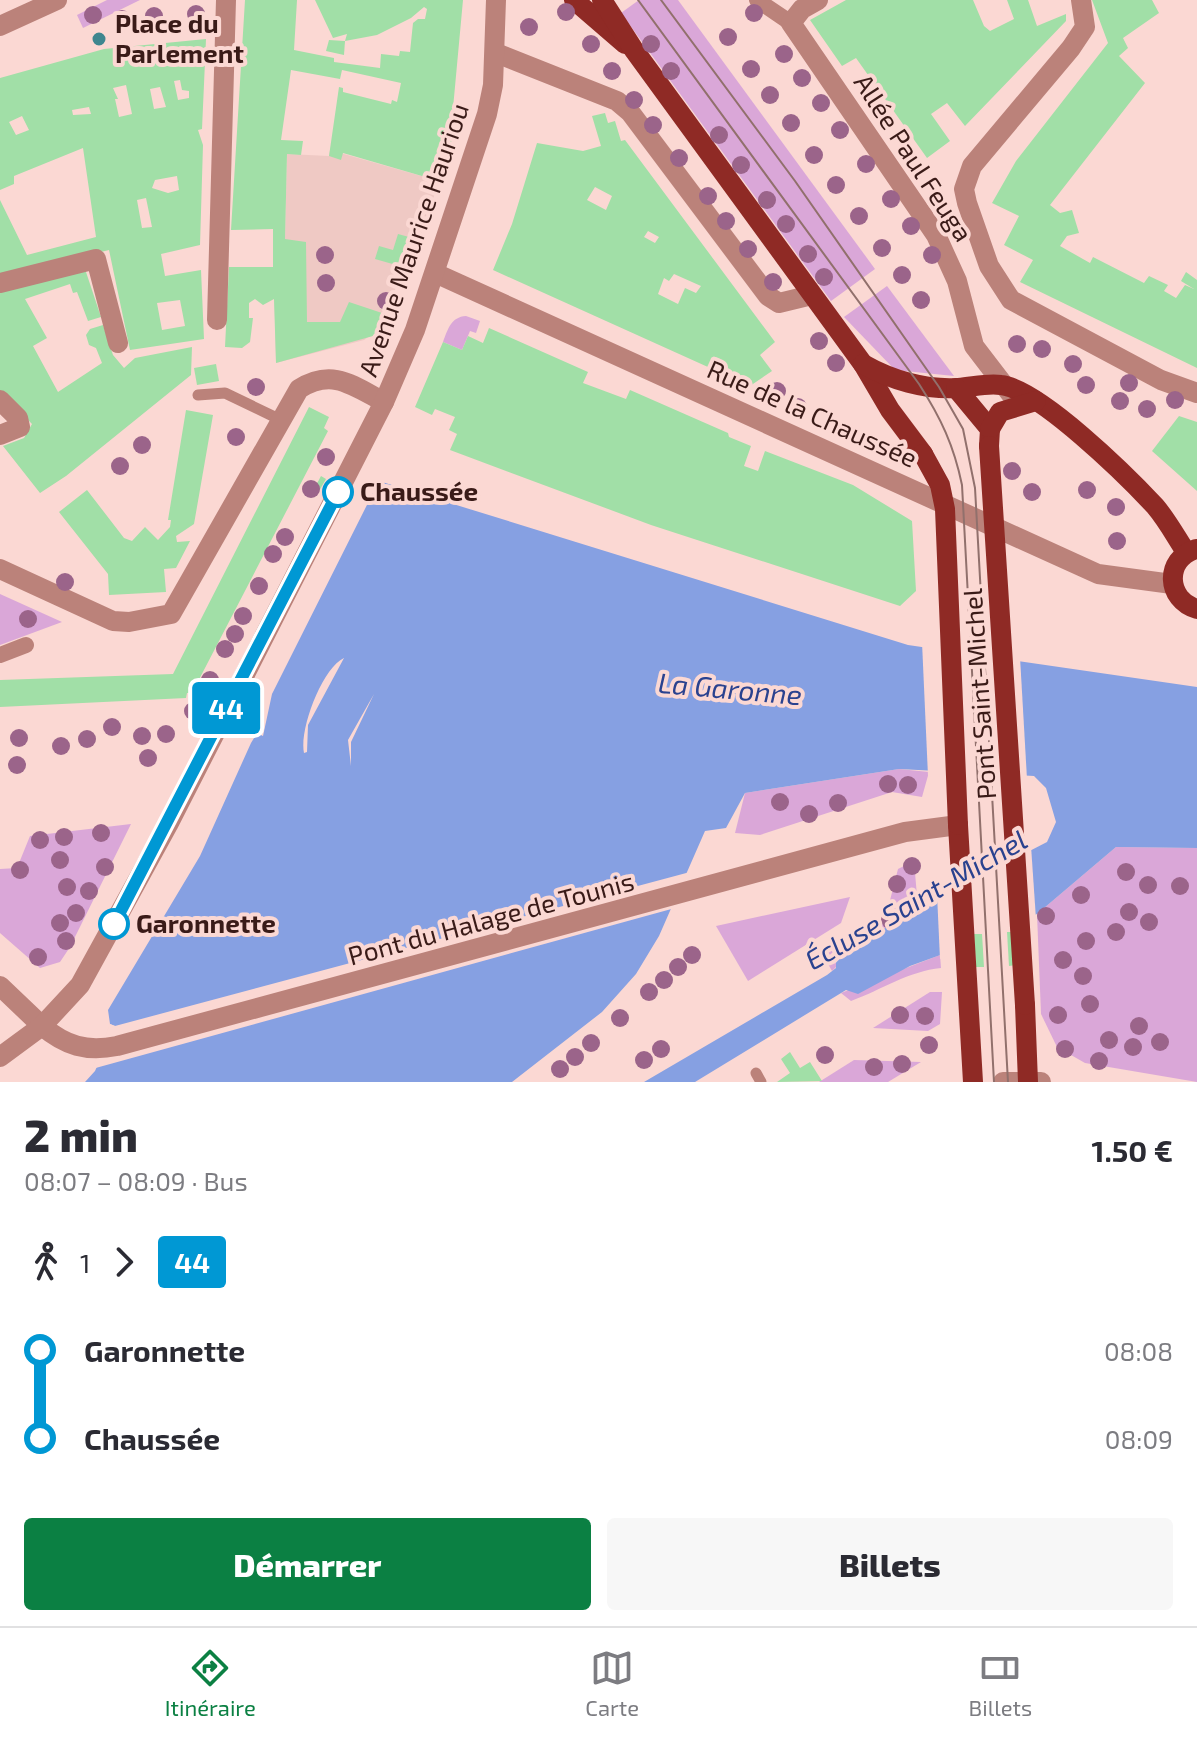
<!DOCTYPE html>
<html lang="fr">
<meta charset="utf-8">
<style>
body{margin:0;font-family:"Exo 2",sans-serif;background:#f7f7f7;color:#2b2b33;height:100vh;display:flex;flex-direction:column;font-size:30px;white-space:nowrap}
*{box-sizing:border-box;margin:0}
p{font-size:26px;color:#7c7c81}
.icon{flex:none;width:44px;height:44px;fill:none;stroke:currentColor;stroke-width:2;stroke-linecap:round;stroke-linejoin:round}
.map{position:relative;height:1082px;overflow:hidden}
.details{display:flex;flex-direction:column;background:#fff;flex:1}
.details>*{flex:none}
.badge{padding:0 16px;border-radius:6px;font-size:28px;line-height:52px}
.map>.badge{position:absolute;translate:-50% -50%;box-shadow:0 0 0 4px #fff}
.legs{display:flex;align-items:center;gap:12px;height:88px;padding:0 24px;font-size:26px}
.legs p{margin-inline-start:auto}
.overview{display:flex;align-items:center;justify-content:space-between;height:136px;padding:0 24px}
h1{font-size:44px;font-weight:800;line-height:60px}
.button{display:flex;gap:16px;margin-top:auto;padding:16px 24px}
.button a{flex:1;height:92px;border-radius:8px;background:#0b8043;color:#fff;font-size:32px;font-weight:800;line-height:92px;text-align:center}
.button a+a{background:#f7f7f7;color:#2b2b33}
ul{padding:0 24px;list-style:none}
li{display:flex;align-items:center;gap:28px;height:88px;font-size:30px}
li i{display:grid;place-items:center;width:12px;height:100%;margin:0 10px;background:currentColor}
li i::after{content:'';width:20px;height:20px;margin:-10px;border:6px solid;border-radius:50%;background:#fff}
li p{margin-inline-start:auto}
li:first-child i{background:linear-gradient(#0000 50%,currentColor 0)}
li:last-child i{background:linear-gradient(currentColor 50%,#0000 0)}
.tabs{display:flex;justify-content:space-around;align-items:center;height:112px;border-top:2px solid #e1e1e2;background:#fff;font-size:22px;color:#7c7c81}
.tabs a{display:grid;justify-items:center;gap:4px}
.tabs .on{color:#0b8043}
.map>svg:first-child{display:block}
.built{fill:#efc9c4}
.green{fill:#daa7d8}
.water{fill:#86a0e2;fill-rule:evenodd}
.pier{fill:#fbd8d3}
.building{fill:#a1dfa7;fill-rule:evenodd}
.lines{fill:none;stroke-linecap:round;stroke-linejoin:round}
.service{stroke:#bb827a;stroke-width:11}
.pedestrian{stroke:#bb827a;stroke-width:16}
.minor{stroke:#bb827a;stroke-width:20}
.tertiary{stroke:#bb827a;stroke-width:20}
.primary{stroke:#8f2a25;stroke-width:20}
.tram{stroke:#91706c;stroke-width:2}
.primary-bridge{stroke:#8f2a25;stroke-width:20}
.tree{fill:#9b648a}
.line-1-casing{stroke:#fff;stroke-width:18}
.line-1{stroke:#0098d4;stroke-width:12}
.poi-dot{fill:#3f868f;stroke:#fbd8d3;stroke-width:3}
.stop-1-dot{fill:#fff;stroke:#0098d4;stroke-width:4}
.labels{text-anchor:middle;stroke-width:8;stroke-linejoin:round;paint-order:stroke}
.poi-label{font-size:26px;font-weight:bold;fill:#3a1b18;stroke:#fbd8d3;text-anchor:start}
.street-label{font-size:26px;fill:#3a1b18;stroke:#fbd8d3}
.stop-label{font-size:26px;font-weight:bold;fill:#3a1b18;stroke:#fbd8d3;text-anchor:start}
.water-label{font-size:28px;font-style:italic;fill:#2a428f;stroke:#fbd8d3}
</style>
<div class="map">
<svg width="1197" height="1082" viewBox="0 0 1197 1082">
<rect width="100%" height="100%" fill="#fbd8d3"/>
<polygon class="built" points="330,150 439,181 410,269 404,268 379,329 364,340 276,363 273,239 285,239 287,154 329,156"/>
<g class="green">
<polygon points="107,0 140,0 83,28 77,15"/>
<polygon points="639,0 678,0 875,269 831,301 621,13"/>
<polygon points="887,286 954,376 895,370 844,317"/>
<path d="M 466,316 L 480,321 L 476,333 L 470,331 L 462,350 L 443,342 C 448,329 451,317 466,316 Z"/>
<polygon points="0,594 62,622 0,645"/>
<polygon points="899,769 929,772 922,797 892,792 760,835 735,833 745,793"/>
<polygon points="131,824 70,947 60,962 40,968 0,933 0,869 17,868 30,836"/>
<polygon points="1116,847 1197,848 1197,1082 1085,1063 1057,1047 1041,1014 1037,914"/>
<polygon points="914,861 917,896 913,911 837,958 837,966 832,971 823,955 886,916 898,869"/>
<polygon points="850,897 841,923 748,981 716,926"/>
<path d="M 940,955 L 941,968 C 909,971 881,990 851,1001 L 841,993 Z"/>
<polygon points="930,992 942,992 940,1024 928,1031 873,1028"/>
<polygon points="854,1060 921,1062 888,1082 819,1082"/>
</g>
<path class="water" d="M 379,481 L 908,645 L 1197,687 L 1197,848 L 1116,847 L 1037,914 L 987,938 L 910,966 L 858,994 L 846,990 L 695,1082 L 644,1082 L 827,975 L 836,968 L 836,958 L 913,911 L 1047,842 L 1056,822 L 1046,788 L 1034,776 L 899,769 L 745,793 L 726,828 L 705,831 L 659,936 L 636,974 L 602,1012 L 512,1082 L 85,1082 L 95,1071 L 115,1026 L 110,1024 L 108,1010 L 200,856 L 251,743 L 257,733 L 263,736 L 272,694 ZM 344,658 L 308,725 L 307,752 L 304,753 C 299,730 322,668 344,658 ZM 374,694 L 351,742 L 351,766 L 348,740 Z"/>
<g class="pier">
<polygon points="922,642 1020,657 1027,779 928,776"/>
<polygon points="1031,846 1036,919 940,959 937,894"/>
<polygon points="690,872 675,908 92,1069 110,1024 115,1026"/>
</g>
<g class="building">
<polygon points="245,0 297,0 294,50 334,58 334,62 380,68 381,54 399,56 400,51 410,52 413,23 418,19 425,19 427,9 424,7 411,18 377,35 345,41 347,34 333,38 315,0 463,0 452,119 456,127 439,181 343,153 341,160 329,156 339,87 343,88 343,92 391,104 392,100 397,102 401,83 342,70 340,79 291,70 281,140 303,141 301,155 287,154 285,239 306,242 307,322 340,322 349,302 388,315 373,336 276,363 274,299 263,305 255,299 249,303 249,318 253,318 250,342 242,348 225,347 229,267 273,267 273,229 231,230"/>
<polygon points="846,0 973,0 984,26 990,31 1014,19 1007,0 1028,0 1037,26 1066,14 1066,21 965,126 947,103 931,114 950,141 927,158 856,58 842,66 810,20"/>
<polygon points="1092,0 1152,0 1159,13 1123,38 1128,48 1119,56 1145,83 1050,205 1060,213 1072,210 1079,233 1067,236 1060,246 1090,263 1093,257 1144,283 1149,276 1168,285 1164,291 1176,298 1185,285 1194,289 1181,281 1186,272 1197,280 1197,368 1020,282 1033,260 1004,245 1019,216 992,203 1016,161 1108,43"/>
<path d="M 206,39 L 202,129 L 198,130 L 203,145 L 200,245 L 161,254 L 165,276 L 201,270 L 204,339 L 130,350 L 109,250 L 0,277 L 0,200 L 27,255 L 96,237 L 83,148 L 14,176 L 14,184 L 0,190 L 0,78 L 104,49 ZM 180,80 L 182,90 L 189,91 L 189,98 L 178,100 L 174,81 ZM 126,85 L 132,114 L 119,117 L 115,99 L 118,99 L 113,88 ZM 160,87 L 166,107 L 154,109 L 150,89 ZM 89,107 L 91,114 L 73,115 L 72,110 ZM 22,116 L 29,130 L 16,135 L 9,122 ZM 177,176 L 179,190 L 168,193 L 152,188 L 155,180 ZM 146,198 L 152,227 L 142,228 L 137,200 ZM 180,300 L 185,326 L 162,330 L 157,303 Z"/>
<polygon points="329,40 345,41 344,55 326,51"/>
<path d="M 605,113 L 608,123 L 615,121 L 621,141 L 625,140 L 775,342 L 760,355 L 772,371 L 750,386 L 493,270 L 512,224 L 537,143 L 583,151 L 601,146 L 592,116 ZM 595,187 L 612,196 L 606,210 L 587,200 ZM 648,231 L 659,237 L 655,243 L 644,237 ZM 674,274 L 701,286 L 696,293 L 685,288 L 678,304 L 658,294 L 664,278 L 669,281 Z"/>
<polygon points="398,234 420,240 410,269 375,259 379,246 393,250"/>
<polygon points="84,266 101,317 88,321 77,292 73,293 70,284 25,299 47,338 33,346 58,392 102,363 96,348 89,345 86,335 90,329 103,325 113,355 124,368 135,358 192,347 191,375 66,476 40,493 3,446 24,438 32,424 0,391 0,289"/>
<polygon points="489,328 588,372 583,383 626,399 630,390 728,433 729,437 751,446 744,466 758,471 765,451 853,485 912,521 916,591 900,606 651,525 450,450 457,434 449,430 455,417 435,409 432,415 415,407 443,342 462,350 468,336 483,343"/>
<polygon points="216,364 219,381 197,385 194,368"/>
<polygon points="309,407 329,417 324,428 328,431 192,693 187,693 186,698 0,707 0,680 173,674"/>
<polygon points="186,410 213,415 194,524 176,536 177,542 190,541 176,568 164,569 166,592 109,595 108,574 59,512 87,490 124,538 132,541 145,527 158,540 170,527 171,520 168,520"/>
<polygon points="1179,416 1197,422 1197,491 1152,451"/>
<polygon points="321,476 326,479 319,491 314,489"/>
<polygon points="1007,932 1014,932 1016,965 1009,966"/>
<polygon points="974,934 982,934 984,967 976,967"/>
<polygon points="790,1052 800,1068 810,1062 822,1081 777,1082 790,1073 781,1059"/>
</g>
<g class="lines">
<g class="service">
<polyline points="198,395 225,393 281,420"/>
<polyline points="756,1073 761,1082"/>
</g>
<g class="pedestrian">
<polyline points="757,0 791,23"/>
<polyline points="0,655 26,645"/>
</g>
<g class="minor">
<polyline points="818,0 802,9 791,23 936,235 957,281 974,346 1013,397"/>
<polyline points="1081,0 1085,27 1071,48 972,166 964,189 967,203 989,266 1011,300 1161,380 1197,393"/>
<polyline points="0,283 96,259 118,343"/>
<polyline points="217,320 226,0"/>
<polyline points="0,400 18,418 20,427 0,435"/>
<path d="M 0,569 L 113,621 L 129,622 L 171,614 L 299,389 C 332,368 352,385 384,402"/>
<polyline points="0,986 42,1026"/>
<polyline points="1003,1082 1041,1082"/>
</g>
<g class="tertiary">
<polyline points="0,26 57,0"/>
<polyline points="496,53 617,101 630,112 768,296 779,303 812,295"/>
<polyline points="435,273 1098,574 1172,584"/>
<path d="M 42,1026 C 66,1046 86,1052 117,1046 L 905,832 L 958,825"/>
<polyline points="0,1057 42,1026 80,985 169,823 384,402 415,330 487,114 493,85 496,0"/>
</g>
<g class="primary">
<polyline points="574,0 625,44"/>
<polyline points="602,0 634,50 863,364 890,410 923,454"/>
<path d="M 863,364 C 891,380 925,390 958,388 C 973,387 986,383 1001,385 C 1039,389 1127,476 1155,506 C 1167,520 1176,537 1186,552"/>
<polyline points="956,388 990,429 989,446"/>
<polyline points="990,429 1000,412 1036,401"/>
<path d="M 1196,549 C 1164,559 1166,600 1197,609"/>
<polyline points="958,825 973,1082"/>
<polyline points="1025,1005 1028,1082"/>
</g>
<g class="tram">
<path d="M 638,0 L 919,384 C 941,418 954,446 962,485 L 994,1082"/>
<polyline points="661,0 795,181 939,387 963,429 975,488 1008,1082"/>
</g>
<g class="primary-bridge">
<polyline points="989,446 1025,1005"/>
<polyline points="923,454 940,485 945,509 958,825"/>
</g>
</g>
<g class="tree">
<circle cx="566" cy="12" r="9"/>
<circle cx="754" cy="13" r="9"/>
<circle cx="196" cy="14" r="9"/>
<circle cx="93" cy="15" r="9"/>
<circle cx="154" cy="16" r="9"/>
<circle cx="122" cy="19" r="9"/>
<circle cx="529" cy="27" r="9"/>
<circle cx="728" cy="37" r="9"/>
<circle cx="591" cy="44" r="9"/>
<circle cx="651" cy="44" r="9"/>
<circle cx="784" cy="54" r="9"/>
<circle cx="751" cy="69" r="9"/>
<circle cx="612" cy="71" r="9"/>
<circle cx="671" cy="71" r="9"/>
<circle cx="802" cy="78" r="9"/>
<circle cx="770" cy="95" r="9"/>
<circle cx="634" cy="100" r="9"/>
<circle cx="821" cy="103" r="9"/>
<circle cx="791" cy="123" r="9"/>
<circle cx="653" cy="125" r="9"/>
<circle cx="840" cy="130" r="9"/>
<circle cx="719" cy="135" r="9"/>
<circle cx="814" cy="155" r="9"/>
<circle cx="679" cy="158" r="9"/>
<circle cx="866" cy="164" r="9"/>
<circle cx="741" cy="165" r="9"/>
<circle cx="836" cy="185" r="9"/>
<circle cx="708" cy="196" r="9"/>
<circle cx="891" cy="199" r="9"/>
<circle cx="767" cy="200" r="9"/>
<circle cx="859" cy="216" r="9"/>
<circle cx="726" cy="221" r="9"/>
<circle cx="786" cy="224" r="9"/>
<circle cx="911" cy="226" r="9"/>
<circle cx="882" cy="248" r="9"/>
<circle cx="748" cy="249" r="9"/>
<circle cx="808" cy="254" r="9"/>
<circle cx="325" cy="255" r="9"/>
<circle cx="932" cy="255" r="9"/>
<circle cx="902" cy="275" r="9"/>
<circle cx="824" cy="277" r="9"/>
<circle cx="773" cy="282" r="9"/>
<circle cx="326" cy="283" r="9"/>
<circle cx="921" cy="300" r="9"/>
<circle cx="386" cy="301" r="9"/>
<circle cx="819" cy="341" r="9"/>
<circle cx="1017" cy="344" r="9"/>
<circle cx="1042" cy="349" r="9"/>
<circle cx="836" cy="363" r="9"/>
<circle cx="1073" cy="364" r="9"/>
<circle cx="1129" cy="383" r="9"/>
<circle cx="1086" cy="385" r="9"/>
<circle cx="256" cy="387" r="9"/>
<circle cx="777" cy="391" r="9"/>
<circle cx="1175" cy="400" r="9"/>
<circle cx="1120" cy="401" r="9"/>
<circle cx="798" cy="407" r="9"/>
<circle cx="1147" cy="409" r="9"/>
<circle cx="236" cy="437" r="9"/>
<circle cx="142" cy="445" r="9"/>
<circle cx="326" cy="457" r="9"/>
<circle cx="120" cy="466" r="9"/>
<circle cx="1012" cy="471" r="9"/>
<circle cx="311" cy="489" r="9"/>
<circle cx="1087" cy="490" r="9"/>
<circle cx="1032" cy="492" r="9"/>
<circle cx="1116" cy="507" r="9"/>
<circle cx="285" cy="537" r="9"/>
<circle cx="1117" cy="541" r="9"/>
<circle cx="273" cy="554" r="9"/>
<circle cx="65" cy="582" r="9"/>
<circle cx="259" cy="586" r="9"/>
<circle cx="243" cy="616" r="9"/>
<circle cx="28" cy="619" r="9"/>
<circle cx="235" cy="634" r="9"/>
<circle cx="225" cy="649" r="9"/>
<circle cx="210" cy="680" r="9"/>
<circle cx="193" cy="711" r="9"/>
<circle cx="112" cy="727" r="9"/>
<circle cx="166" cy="734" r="9"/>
<circle cx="142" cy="736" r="9"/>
<circle cx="19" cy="738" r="9"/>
<circle cx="87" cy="739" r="9"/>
<circle cx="61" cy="746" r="9"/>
<circle cx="148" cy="758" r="9"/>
<circle cx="17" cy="765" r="9"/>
<circle cx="888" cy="784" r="9"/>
<circle cx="908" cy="785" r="9"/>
<circle cx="780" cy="802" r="9"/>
<circle cx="838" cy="803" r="9"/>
<circle cx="809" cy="814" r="9"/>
<circle cx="101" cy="833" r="9"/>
<circle cx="64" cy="837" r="9"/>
<circle cx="40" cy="840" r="9"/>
<circle cx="60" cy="860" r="9"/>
<circle cx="912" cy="866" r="9"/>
<circle cx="105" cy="867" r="9"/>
<circle cx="20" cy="870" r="9"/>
<circle cx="1126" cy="872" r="9"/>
<circle cx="897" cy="884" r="9"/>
<circle cx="1148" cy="885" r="9"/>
<circle cx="1180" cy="886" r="9"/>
<circle cx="67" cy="887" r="9"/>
<circle cx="89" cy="891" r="9"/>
<circle cx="1081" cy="895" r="9"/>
<circle cx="1129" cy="912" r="9"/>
<circle cx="76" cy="913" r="9"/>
<circle cx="1046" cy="916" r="9"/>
<circle cx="890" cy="920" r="9"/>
<circle cx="1149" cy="922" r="9"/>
<circle cx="60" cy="923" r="9"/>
<circle cx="1116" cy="932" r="9"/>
<circle cx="66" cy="941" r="9"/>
<circle cx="1086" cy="941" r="9"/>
<circle cx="692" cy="955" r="9"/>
<circle cx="38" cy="957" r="9"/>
<circle cx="1063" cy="960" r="9"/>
<circle cx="678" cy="967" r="9"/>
<circle cx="1083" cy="976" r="9"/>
<circle cx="664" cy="980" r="9"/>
<circle cx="649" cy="992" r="9"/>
<circle cx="1090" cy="1004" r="9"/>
<circle cx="900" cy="1015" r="9"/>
<circle cx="1058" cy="1015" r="9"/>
<circle cx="925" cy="1016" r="9"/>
<circle cx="620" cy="1018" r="9"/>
<circle cx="1139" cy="1026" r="9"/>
<circle cx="1109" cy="1040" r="9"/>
<circle cx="1160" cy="1042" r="9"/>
<circle cx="591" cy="1043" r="9"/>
<circle cx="929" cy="1045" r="9"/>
<circle cx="1133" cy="1047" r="9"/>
<circle cx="661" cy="1049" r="9"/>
<circle cx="1065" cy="1049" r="9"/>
<circle cx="825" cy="1055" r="9"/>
<circle cx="575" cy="1057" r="9"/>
<circle cx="644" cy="1060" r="9"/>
<circle cx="1099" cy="1061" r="9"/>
<circle cx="902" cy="1064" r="9"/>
<circle cx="874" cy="1067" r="9"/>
<circle cx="560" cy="1069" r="9"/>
</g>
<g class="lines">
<g class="line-1-casing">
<polyline id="line-1" points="114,924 338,492"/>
</g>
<use href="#line-1" class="line-1"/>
</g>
<circle class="poi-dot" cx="99" cy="39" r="8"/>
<g class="stop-1-dot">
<circle cx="338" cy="492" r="14"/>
<circle cx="114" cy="924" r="14"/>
</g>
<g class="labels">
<g class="poi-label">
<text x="115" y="33">Place du<tspan x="115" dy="30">Parlement</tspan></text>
</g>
<g class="street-label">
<text transform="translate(913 158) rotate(57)" y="9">Allée Paul Feuga</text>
<text transform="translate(414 240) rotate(-71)" y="9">Avenue Maurice Hauriou</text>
<text transform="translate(812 414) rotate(24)" y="9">Rue de la Chaussée</text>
<text transform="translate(980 694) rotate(-94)" y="9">Pont Saint-Michel</text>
<text transform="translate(491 919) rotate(-15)" y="9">Pont du Halage de Tounis</text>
</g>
<g class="stop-label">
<text x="360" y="501">Chaussée</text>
<text x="136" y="933">Garonnette</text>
</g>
<g class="water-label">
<text transform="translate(730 689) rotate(5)" y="10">La Garonne</text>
<text transform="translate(916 900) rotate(-30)" y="10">Écluse Saint-Michel</text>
</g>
</g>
</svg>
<b class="badge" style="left:226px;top:708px;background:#0098d4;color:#fff">44</b>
</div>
<section class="details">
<div class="overview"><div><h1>2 min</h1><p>08:07 – 08:09 · Bus</p></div><b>1.50 €</b></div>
<div class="legs"><svg class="icon" aria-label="walk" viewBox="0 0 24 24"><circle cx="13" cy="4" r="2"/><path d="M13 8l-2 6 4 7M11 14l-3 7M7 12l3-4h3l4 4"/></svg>1<svg class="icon" aria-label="forward" viewBox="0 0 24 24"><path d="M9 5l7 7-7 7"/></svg><b class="badge" style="background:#0098d4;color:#fff">44</b></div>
<ul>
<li><i style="color:#0098d4"></i><b>Garonnette</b><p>08:08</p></li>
<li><i style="color:#0098d4"></i><b>Chaussée</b><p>08:09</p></li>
</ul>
<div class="button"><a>Démarrer</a><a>Billets</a></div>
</section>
<nav class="tabs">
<a class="on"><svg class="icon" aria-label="directions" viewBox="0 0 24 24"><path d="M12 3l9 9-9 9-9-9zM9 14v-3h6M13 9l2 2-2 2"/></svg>Itinéraire</a>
<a><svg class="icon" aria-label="map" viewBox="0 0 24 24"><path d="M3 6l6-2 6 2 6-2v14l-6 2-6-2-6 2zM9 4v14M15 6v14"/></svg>Carte</a>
<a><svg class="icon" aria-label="tickets" viewBox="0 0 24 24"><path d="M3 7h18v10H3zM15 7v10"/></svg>Billets</a>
</nav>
